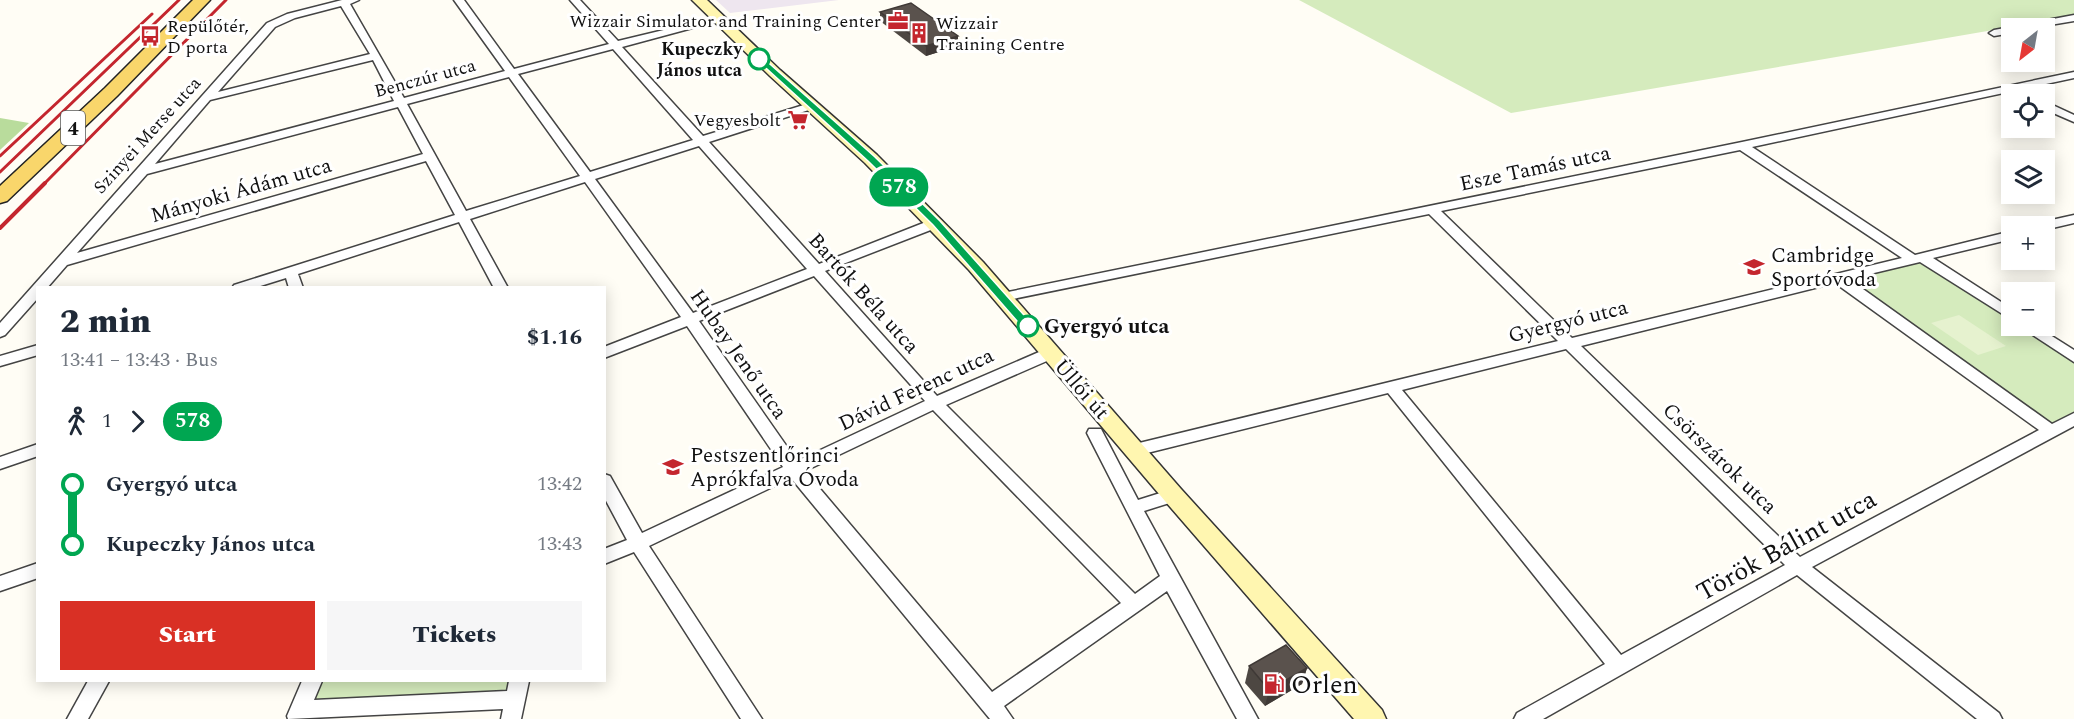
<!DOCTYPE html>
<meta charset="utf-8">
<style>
body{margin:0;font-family:Spectral,serif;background:#f6f6f7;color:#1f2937;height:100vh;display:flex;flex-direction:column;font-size:22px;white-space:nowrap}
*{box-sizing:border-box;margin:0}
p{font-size:20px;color:#747a83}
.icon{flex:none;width:33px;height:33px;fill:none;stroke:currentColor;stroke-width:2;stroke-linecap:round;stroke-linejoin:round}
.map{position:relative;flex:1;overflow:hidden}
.drawer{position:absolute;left:36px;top:286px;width:570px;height:396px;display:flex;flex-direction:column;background:#fff;border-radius:0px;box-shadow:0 3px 15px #0003}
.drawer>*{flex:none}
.badge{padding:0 12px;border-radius:20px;font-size:21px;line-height:39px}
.needle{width:39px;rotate:211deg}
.fabs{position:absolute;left:2001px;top:18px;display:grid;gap:12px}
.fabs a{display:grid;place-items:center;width:54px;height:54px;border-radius:0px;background:#fff;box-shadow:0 3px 15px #0003;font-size:30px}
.map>.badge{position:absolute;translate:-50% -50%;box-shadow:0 0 0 3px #fff}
.legs{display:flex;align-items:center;gap:9px;height:66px;padding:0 24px;font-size:20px}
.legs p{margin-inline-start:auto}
.head{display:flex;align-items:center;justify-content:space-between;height:102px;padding:0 24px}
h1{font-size:33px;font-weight:800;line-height:45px}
.action{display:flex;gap:12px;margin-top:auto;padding:12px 24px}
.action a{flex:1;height:69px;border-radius:0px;background:#d93025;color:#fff;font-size:24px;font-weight:800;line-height:69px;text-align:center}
.action a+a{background:#f6f6f7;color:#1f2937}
ul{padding:0 24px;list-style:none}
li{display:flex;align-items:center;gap:21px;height:60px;font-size:22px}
li i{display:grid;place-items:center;width:9px;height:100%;margin:0 8px;background:currentColor}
li i::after{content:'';width:15px;height:15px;margin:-8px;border:4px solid;border-radius:50%;background:#fff}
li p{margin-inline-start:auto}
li:first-child i{background:linear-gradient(#0000 50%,currentColor 0)}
li:last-child i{background:linear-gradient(currentColor 50%,#0000 0)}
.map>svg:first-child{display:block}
.industrial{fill:#eee6ef}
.green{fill:#d5ebbd}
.forest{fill:#b9dc9c}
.pitch{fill:#e6f2cf}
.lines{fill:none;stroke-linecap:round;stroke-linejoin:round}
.street-casing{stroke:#444;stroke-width:3}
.secondary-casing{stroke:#333;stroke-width:3}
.primary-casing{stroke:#222;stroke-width:3}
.street{fill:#fff;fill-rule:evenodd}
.secondary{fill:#fff6b0;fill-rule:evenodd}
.primary{fill:#f9d66b;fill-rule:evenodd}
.rail-far1{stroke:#c4262e;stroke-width:3}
.rail{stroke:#c4262e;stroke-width:4}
.wall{fill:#4d4742}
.shaded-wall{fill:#3f3936}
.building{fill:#5a524d;stroke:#3f3936;stroke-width:1.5}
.line-1{fill:#00a651;stroke:#fff;stroke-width:1.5}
.stop-1-dot{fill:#fff;stroke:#00a651;stroke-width:3}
.labels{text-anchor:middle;stroke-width:6;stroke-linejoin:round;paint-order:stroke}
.far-poi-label{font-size:18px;fill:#111;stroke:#fff;text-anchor:end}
.far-stop-label{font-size:18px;font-weight:bold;fill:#111;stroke:#fff;text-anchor:end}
.far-street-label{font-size:18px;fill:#111;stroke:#fff}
.shield{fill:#fff;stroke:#585858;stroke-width:1.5}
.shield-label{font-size:20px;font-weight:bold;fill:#111}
.street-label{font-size:21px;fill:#111;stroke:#fff}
.poi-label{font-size:21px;fill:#111;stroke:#fff;text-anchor:start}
.stop-label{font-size:21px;font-weight:bold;fill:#111;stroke:#fff;text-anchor:start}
.near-street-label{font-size:26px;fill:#111;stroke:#fff}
.near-poi-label{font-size:26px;fill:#111;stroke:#fff;text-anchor:start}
</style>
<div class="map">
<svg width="2074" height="719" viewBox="0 0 2074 719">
<rect width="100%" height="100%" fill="#fffdf5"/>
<polygon class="industrial" points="716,0 839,0 730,13"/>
<g class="green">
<polygon points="1299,0 2074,0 2074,16 1511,113"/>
<polygon points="1923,258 2011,316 2012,326 2026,326 2074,357 2074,419 2051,431 1838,278"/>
<polygon points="312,681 519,681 516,699 300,710"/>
</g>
<polygon class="forest" points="0,118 29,123 0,150"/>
<polygon class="pitch" points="1959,315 2006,346 1978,355 1931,323"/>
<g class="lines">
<g class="street-casing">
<g id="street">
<path d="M 342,0 L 359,0 L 350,4 L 404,98 L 505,71 L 454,0 L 464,0 L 514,69 L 609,44 L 570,0 L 580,0 L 618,41 L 722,16 L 722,20 L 622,47 L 703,136 L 807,104 L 815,104 L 815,108 L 709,142 L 819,264 L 931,220 L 941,220 L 942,223 L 941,226 L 825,271 L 937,396 L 1046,349 L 1056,349 L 1058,353 L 1056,357 L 946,405 L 1135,594 L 1160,576 L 1087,433 L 1089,429 L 1101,429 L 1138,500 L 1173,489 L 1179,490 L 1181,495 L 1179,500 L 1144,511 L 1258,719 L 1237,719 L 1167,591 L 1004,706 L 1013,719 L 990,719 L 791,478 L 649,546 L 762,719 L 741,719 L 634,552 L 604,564 L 604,549 L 627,540 L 604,497 L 604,474 L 610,476 L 642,533 L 783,467 L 687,326 L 604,358 L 604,347 L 681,317 L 585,182 L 470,219 L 508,288 L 494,288 L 459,222 L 298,274 L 303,288 L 289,288 L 286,278 L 254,288 L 232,288 L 234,285 L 455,215 L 426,161 L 67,265 L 47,288 L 38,288 L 38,298 L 5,335 L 0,337 L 0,323 L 267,23 L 287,14 ZM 341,6 L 370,54 L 218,92 L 275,27 L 295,18 ZM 613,49 L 693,140 L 590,172 L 518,74 ZM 373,60 L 394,101 L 155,164 L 210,100 ZM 509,77 L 580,176 L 466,211 L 407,104 ZM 398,107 L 423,154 L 77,253 L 147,174 ZM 699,146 L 807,269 L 693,313 L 595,179 ZM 814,276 L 925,401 L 797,461 L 699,321 ZM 933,410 L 1121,603 L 992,692 L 805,471 Z"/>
<polygon points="2074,15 2074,21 2032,28 2012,28 2012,33 1994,36 1989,33 1994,30"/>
<path d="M 2074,72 L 2074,78 L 1752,147 L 1915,255 L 2012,231 L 2012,239 L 1933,258 L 2012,309 L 2012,320 L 1920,262 L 1849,279 L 2052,424 L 2074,413 L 2074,426 L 1812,567 L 1999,713 L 2002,719 L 1977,719 L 1797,575 L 1543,719 L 1514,719 L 1517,713 L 1605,664 L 1388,393 L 1135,456 L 1129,454 L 1127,450 L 1129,446 L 1135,444 L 1558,341 L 1429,214 L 1003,301 L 996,297 L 1003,293 L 1742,142 ZM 1740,150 L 1902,258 L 1572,338 L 1441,211 ZM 1835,283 L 2039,430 L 1800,557 L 1581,346 ZM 1566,349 L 1785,565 L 1621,655 L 1402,390 Z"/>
<polygon points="2044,101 2074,115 2074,122 2044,109"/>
<polygon points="2074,215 2074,223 2044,230 2044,226 2036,226 2038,223"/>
<polygon points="2019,326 2036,326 2074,350 2074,362"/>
<polygon points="38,345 38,355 0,366 0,356"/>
<polygon points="38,444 38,456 0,469 0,457"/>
<polygon points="38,563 38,578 0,591 0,576"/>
<polygon points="88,681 109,681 88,719 67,719"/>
<polygon points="302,681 322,681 314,700 507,691 509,681 529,681 521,719 501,719 503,709 288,719 287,716"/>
</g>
</g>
<g class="secondary-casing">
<polygon id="secondary" points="692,0 707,0 780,70 877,155 983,262 1181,489 1382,710 1386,719 1354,719 1165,501 969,270 865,163 770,76"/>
</g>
<g class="primary-casing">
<polygon id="primary" points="193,0 210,0 117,96 7,201 0,203 0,186 105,88"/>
</g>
<use href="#street" class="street"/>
<use href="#secondary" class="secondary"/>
<use href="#primary" class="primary"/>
<g class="rail-far1">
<polyline points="0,156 152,14"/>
<polyline points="0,172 179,0"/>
<polyline points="43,185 226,0"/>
</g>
<polyline class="rail" points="0,228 45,183"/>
</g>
<g class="wall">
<polygon points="880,12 958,46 926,56 880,21"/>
<polygon points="1249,666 1307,668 1302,684 1265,706 1245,683"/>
</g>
<g class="shaded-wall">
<polygon points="958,36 958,46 926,56 926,46"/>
<polygon points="1307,668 1302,684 1265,706 1269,690"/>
</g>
<g class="building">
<polygon points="911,3 958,36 926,46 880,12"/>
<polygon points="1286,645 1307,668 1269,690 1249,666"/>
</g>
<polygon class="line-1" points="757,57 762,57 875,157 940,221 1032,324 1032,329 1024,329 933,225 868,161 757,60"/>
<defs>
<g id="office-bare" transform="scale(1.62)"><path d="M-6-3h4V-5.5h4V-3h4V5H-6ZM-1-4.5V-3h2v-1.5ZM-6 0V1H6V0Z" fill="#c4262e" stroke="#fff" stroke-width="2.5" paint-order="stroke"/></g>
<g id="building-bare" transform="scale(1.62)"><path d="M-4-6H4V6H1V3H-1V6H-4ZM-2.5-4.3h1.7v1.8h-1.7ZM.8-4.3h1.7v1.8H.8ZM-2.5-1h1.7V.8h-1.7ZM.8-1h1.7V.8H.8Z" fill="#c4262e" stroke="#fff" stroke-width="2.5" paint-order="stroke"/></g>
<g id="bus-bare" transform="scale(1.62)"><path d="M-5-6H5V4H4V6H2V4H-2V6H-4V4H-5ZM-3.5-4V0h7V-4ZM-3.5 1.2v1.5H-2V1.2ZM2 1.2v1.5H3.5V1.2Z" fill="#c4262e" stroke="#fff" stroke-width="2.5" paint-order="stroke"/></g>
<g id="supermarket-bare" transform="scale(1.62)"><path d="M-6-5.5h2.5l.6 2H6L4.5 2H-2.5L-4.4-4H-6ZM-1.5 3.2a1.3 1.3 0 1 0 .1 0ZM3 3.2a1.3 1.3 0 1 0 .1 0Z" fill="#c4262e" stroke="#fff" stroke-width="2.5" paint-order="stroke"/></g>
<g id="school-bare" transform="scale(1.62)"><path d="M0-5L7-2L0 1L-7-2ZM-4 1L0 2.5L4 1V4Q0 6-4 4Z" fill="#c4262e" stroke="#fff" stroke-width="2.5" paint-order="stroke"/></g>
<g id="fuel-bare" transform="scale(1.62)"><path d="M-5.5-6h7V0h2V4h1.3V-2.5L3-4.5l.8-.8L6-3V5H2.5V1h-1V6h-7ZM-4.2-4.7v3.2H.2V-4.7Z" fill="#c4262e" stroke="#fff" stroke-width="2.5" paint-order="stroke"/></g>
</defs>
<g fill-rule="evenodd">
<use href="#office-bare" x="898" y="21"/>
<use href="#building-bare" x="919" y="33"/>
<use href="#bus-bare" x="150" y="36"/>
<use href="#supermarket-bare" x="798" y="120"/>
<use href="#school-bare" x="1754" y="267"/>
<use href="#school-bare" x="673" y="467"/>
<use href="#fuel-bare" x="1274" y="684"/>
</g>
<g class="stop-1-dot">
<circle cx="759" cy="59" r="10"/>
<circle cx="1028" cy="326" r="10"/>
</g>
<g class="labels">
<g class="far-poi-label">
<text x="881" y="27">Wizzair Simulator and Training Center</text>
<text x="936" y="29" text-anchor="start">Wizzair<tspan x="936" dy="21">Training Centre</tspan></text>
<text x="167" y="32" text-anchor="start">Repülőtér,<tspan x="167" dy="21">D porta</tspan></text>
<text x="781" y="126">Vegyesbolt</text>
</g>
<g class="far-stop-label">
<text x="742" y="55">Kupeczky<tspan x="742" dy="21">János utca</tspan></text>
</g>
<g class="far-street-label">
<text transform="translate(425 78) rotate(-15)" y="6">Benczúr utca</text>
<text transform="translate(147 135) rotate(-48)" y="6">Szinyei Merse utca</text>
</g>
<rect class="shield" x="61" y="111" width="24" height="34" rx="4.5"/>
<g class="shield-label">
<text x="73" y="135">4</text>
</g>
<g class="street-label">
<text transform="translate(1535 168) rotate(-12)" y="7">Esze Tamás utca</text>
<text transform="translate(241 190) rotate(-16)" y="7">Mányoki Ádám utca</text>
<text transform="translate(864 293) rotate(48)" y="7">Bartók Béla utca</text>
<text transform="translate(1568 321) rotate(-14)" y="7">Gyergyó utca</text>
<text transform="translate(739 354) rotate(55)" y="7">Hubay Jenő utca</text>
<text transform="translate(916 389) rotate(-25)" y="7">Dávid Ferenc utca</text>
<text transform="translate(1082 389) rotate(49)" y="7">Üllői út</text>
<text transform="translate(1720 458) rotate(44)" y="7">Csörszárok utca</text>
</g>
<g class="poi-label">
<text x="1771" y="262">Cambridge<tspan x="1771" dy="24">Sportóvoda</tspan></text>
<text x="690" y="462">Pestszentlőrinci<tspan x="690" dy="24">Aprókfalva Óvoda</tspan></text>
</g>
<g class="stop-label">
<text x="1044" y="333">Gyergyó utca</text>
</g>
<g class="near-street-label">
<text transform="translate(1786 545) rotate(-29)" y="9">Török Bálint utca</text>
</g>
<g class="near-poi-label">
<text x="1291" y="693">Orlen</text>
</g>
</g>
</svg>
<div class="fabs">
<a><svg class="needle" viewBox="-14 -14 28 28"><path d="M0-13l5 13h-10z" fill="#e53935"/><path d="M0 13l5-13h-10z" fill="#747a83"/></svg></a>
<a><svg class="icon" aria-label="locate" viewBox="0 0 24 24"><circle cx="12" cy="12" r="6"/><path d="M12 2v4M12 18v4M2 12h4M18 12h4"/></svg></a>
<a><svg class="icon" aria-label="layers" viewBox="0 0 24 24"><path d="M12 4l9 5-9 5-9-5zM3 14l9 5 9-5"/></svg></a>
<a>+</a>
<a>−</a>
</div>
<b class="badge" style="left:899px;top:187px;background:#00a651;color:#fff">578</b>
<section class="drawer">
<div class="head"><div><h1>2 min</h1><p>13:41 – 13:43 · Bus</p></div><b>$1.16</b></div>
<div class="legs"><svg class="icon" aria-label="walk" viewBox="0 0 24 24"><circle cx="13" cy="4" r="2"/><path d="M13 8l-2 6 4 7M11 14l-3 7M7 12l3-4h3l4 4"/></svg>1<svg class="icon" aria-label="forward" viewBox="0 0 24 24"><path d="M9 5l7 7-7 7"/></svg><b class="badge" style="background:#00a651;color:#fff">578</b></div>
<ul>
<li><i style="color:#00a651"></i><b>Gyergyó utca</b><p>13:42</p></li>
<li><i style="color:#00a651"></i><b>Kupeczky János utca</b><p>13:43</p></li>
</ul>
<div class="action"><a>Start</a><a>Tickets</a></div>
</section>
</div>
